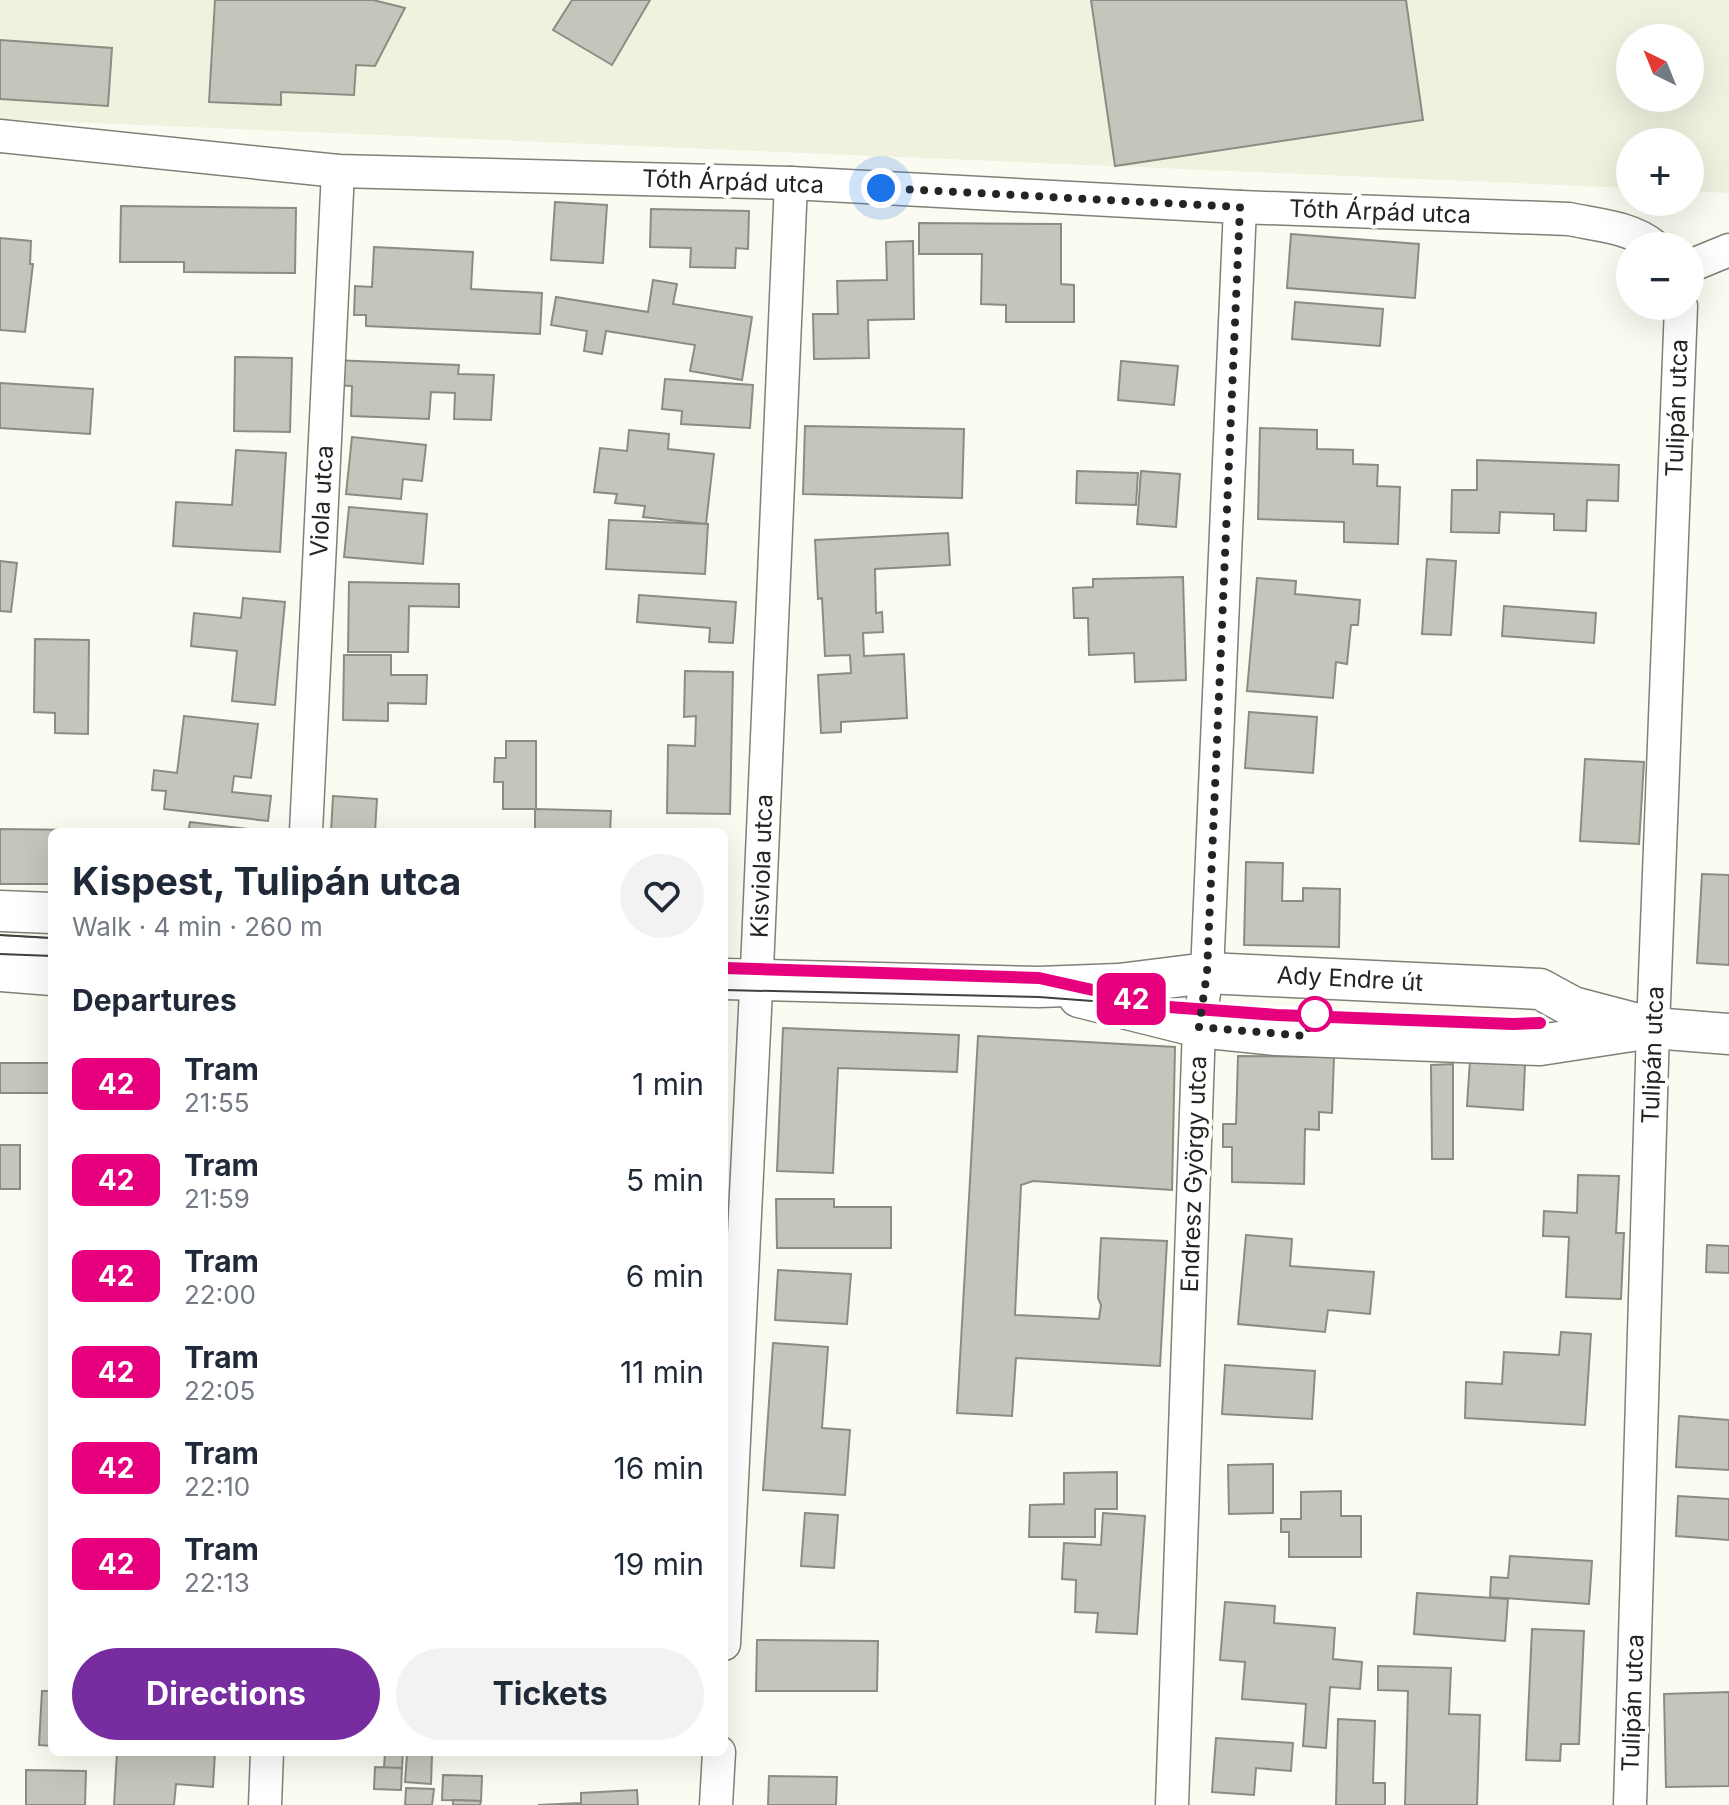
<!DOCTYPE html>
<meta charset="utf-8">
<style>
body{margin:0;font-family:Inter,sans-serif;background:#f2f2f3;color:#1f2937;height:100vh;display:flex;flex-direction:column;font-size:30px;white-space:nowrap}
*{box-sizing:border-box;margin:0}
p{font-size:26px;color:#747a83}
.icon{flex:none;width:44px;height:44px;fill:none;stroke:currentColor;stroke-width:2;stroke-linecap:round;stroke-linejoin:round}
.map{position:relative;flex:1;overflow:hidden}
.sheet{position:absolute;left:48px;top:828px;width:680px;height:928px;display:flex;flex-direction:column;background:#fff;border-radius:12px;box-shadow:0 8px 32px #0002}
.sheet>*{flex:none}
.badge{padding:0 16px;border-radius:12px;font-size:28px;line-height:52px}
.needle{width:52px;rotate:317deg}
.controls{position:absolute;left:1616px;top:24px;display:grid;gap:16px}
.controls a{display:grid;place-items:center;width:88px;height:88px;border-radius:50%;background:#fff;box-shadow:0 8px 32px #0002;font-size:40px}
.you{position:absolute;width:40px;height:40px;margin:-20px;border:6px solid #fff;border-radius:50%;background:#1a73e8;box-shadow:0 0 0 12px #1a73e833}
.map>.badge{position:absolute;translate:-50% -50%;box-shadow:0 0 0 4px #fff}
h2{padding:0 24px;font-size:30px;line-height:72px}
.round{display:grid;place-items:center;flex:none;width:84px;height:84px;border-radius:42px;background:#f2f2f3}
.overview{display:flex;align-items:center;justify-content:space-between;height:136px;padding:0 24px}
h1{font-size:38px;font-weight:700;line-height:60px}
.cta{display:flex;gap:16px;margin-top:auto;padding:16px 24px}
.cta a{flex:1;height:92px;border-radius:48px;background:#772da0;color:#fff;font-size:32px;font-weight:700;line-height:92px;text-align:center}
.cta a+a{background:#f2f2f3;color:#1f2937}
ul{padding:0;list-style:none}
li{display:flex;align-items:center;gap:24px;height:96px;padding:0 24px}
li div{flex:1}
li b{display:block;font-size:30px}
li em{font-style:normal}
li .badge{min-width:88px;font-weight:700;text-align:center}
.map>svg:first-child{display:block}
.built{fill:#f1f1e0;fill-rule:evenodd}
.building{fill:#c5c5bc;stroke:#8c8c83;stroke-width:2}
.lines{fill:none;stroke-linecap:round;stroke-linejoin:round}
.service-casing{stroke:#808078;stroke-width:19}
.minor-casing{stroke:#808078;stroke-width:35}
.tertiary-casing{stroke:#808078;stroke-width:43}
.service{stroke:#fff;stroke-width:16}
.minor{stroke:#fff;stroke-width:32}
.tertiary{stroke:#fff;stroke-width:40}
.tram{stroke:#41413d;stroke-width:2}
.line-casing{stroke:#fff;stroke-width:18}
.line{stroke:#e6007e;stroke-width:12}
.walk{stroke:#242420;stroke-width:8;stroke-dasharray:0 14.4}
.stop-dot{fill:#fff;stroke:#e6007e;stroke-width:4}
.labels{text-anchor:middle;stroke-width:8;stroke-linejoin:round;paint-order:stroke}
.street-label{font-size:24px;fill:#242420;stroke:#fff}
</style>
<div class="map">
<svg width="1729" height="1805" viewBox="0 0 1729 1805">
<rect width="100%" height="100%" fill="#fbfbf1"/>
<path class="built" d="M 0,0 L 1729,0 L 1729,193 L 1690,191 L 1690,142 L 1630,142 L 1630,188 L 0,119 ZM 1630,38 L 1690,38 L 1690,98 L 1630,98 Z"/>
<g class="building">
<polygon points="215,0 373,0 405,8 375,66 356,65 354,95 281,92 281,105 209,102"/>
<polygon points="572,0 650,0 612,65 553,30"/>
<polygon points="1091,0 1406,0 1423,120 1115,166"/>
<polygon points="0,40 112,48 108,106 0,99"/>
<polygon points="555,202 607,205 603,263 551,260"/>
<polygon points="121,206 296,208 295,273 184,272 184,262 120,262"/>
<polygon points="651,209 749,211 748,249 736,248 735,268 690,267 691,248 650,247"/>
<polygon points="919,223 1061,224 1061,284 1074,285 1074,322 1006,322 1006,305 981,304 982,254 919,254"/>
<polygon points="1291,234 1419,244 1415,298 1287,288"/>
<polygon points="0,238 31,241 30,264 33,264 25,332 0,330"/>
<polygon points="913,241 914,319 868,320 869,358 814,359 813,314 838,314 837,281 887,280 886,242"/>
<polygon points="374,247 473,252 471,289 542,293 540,334 366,326 366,315 354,315 355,286 372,287"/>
<polygon points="653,280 677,284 673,304 752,317 742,380 690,371 695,345 606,331 602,354 584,351 587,331 551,325 556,297 648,312"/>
<polygon points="1295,302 1383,309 1380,346 1292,339"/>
<polygon points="235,357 292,358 290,432 234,431"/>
<polygon points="331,360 459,365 458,374 494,375 491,420 454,419 455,393 431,392 429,419 351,416 352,386 330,385"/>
<polygon points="1121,361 1178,366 1174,405 1118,400"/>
<polygon points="665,379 753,385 750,428 681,424 682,411 662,409"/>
<polygon points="0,383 93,389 90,434 0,428"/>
<polygon points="805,426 964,429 962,498 803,494"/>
<polygon points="1260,428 1317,430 1317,449 1353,450 1353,464 1378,465 1377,486 1400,487 1398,544 1344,542 1344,522 1258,519"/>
<polygon points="629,430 669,434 668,449 714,454 706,524 643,517 645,506 615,503 617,494 594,492 600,448 627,451"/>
<polygon points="352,437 426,445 422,481 403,479 401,499 346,494"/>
<polygon points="236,450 286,453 280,552 173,546 176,502 232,505"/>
<polygon points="1477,460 1619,465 1618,501 1587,500 1586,531 1554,530 1554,514 1500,512 1499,533 1451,532 1452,490 1477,490"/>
<polygon points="1077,471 1138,473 1136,505 1076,503"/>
<polygon points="1141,471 1180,474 1176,527 1137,524"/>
<polygon points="349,507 427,514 423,564 344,557"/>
<polygon points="609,520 708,524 705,574 606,569"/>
<polygon points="948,533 950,565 875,569 876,613 882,612 883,632 863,633 864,656 904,654 907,718 841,722 841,732 821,733 818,675 851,673 850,655 825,656 822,598 818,599 815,540"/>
<polygon points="1427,559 1456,561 1451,635 1422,634"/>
<polygon points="0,561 17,563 11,612 0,611"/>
<polygon points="1183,577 1186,680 1135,682 1134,653 1089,655 1088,618 1074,618 1073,588 1093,587 1093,579"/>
<polygon points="1257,578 1296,581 1295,594 1360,600 1358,625 1351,625 1347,664 1336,662 1333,698 1247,691"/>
<polygon points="349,582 459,584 459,607 409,606 408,652 348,652"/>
<polygon points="639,595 736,602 733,643 709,642 710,628 637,622"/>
<polygon points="243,598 285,602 275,705 232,701 237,651 191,646 194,613 241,618"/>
<polygon points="1504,606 1596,613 1594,643 1502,636"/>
<polygon points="35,639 89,640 88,734 55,733 55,713 34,712"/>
<polygon points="344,655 391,655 391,675 427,675 426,704 388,703 388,721 343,720"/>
<polygon points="685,671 733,672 730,814 667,813 668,745 695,746 696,716 684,717"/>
<polygon points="1249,712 1317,717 1313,773 1245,768"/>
<polygon points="184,716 258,724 251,778 234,776 232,792 271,796 268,821 164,809 166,791 152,790 154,770 177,773"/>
<polygon points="506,741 536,741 536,809 503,809 503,782 494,782 495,758 506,758"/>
<polygon points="1585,759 1644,762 1639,844 1580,841"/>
<polygon points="333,796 377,799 375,832 331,832"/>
<polygon points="535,809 611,811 610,832 535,832"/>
<polygon points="190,822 272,832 188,832"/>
<polygon points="0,829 81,830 81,832 52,832 52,884 0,884"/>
<polygon points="724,838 726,838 725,920 724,920"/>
<polygon points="1246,862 1283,863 1282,901 1303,901 1303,888 1340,889 1339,947 1244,945"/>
<polygon points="1702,874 1729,875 1729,965 1697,963"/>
<polygon points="783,1028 959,1035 957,1072 838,1068 833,1173 777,1171"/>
<polygon points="978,1036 1175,1047 1172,1190 1033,1181 1021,1185 1015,1315 1099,1319 1101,1305 1098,1298 1101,1238 1167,1241 1160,1366 1016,1358 1012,1416 957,1413"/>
<polygon points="1238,1056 1334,1057 1332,1113 1319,1112 1319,1130 1305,1129 1304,1184 1232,1182 1232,1147 1223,1147 1223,1124 1236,1124"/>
<polygon points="1470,1060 1525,1064 1523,1110 1467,1106"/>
<rect x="0" y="1063" width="52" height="30"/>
<polygon points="1453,1064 1453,1159 1432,1159 1431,1065"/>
<rect x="0" y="1145" width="20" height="44"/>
<polygon points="1578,1175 1619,1176 1616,1233 1624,1233 1621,1299 1566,1297 1569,1237 1543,1236 1544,1211 1577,1213"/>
<polygon points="776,1199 834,1199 834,1207 891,1207 891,1248 777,1248"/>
<polygon points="1246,1235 1292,1239 1290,1266 1374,1272 1370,1314 1328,1310 1325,1332 1238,1324"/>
<polygon points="1707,1245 1729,1246 1729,1273 1706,1272"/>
<polygon points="778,1270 851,1274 847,1324 775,1320"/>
<polygon points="1561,1332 1591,1334 1585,1425 1465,1418 1466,1382 1502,1384 1504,1352 1559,1355"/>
<polygon points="773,1343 828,1347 822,1428 850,1430 845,1495 763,1490"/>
<polygon points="1225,1365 1315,1371 1312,1419 1222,1414"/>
<polygon points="1679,1416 1729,1420 1729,1470 1676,1467"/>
<polygon points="1273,1464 1273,1513 1229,1514 1228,1465"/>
<polygon points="1117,1472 1117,1509 1095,1509 1095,1537 1029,1537 1030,1505 1064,1504 1064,1473"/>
<polygon points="1341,1491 1341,1516 1361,1516 1361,1557 1289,1557 1289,1532 1281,1532 1281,1519 1301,1519 1301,1492"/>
<polygon points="1678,1496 1729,1499 1729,1540 1676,1536"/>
<polygon points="805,1513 838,1515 834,1568 801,1566"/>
<polygon points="1103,1513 1145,1516 1137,1634 1096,1632 1098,1613 1075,1612 1076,1580 1062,1579 1064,1543 1101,1545"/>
<polygon points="1510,1556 1592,1561 1589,1604 1490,1597 1491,1577 1508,1578"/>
<polygon points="1417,1593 1508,1599 1505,1641 1414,1634"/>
<polygon points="1225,1602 1275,1606 1274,1623 1335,1628 1333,1659 1362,1662 1360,1689 1330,1687 1326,1748 1303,1746 1306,1704 1242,1699 1245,1662 1220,1660"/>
<polygon points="1532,1629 1584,1631 1579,1744 1561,1744 1560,1761 1526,1760"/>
<polygon points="757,1640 878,1641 877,1691 756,1691"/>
<polygon points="1378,1666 1451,1668 1449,1714 1480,1715 1477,1805 1405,1805 1408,1691 1378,1690"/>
<polygon points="42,1691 52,1691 52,1746 39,1745"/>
<polygon points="1729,1692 1729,1786 1666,1787 1664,1694"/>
<polygon points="1338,1719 1375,1721 1373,1783 1385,1783 1385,1805 1336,1805"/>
<polygon points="1216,1738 1293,1743 1291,1771 1256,1768 1254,1795 1212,1792"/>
<polygon points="117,1752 215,1752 213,1787 176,1784 174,1805 114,1805"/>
<polygon points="385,1752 403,1752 402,1768 384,1768"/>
<polygon points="407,1754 432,1755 431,1784 405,1782"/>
<polygon points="375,1767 402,1768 401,1790 374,1789"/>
<polygon points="26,1770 86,1771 85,1805 26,1805"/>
<polygon points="443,1775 482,1776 481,1801 442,1800"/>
<polygon points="769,1776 837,1777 836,1805 768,1805"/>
<polygon points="406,1788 434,1789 432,1805 405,1805"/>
<polygon points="637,1790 638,1805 538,1805 581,1803 581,1793"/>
<polygon points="453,1800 481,1801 480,1805 453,1805"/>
</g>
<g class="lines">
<g class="service-casing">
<polyline id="service" points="0,944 52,947"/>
</g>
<g class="minor-casing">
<g id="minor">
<path d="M 0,136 L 338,171 L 791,183 L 1240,207 L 1569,219 C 1597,225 1631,227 1654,246"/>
<polyline points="1690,266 1729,250"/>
<polyline points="306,832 338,171"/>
<polyline points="724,1644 757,969 791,183"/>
<polyline points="265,1805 267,1752"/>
<polyline points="716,1805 719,1752"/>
<polyline points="1172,1805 1199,1027 1207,973 1240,207"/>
<polyline points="1630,1805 1653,1028 1681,306"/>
</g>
</g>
<g class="tertiary-casing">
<g id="tertiary">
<polyline points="0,911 52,913"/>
<polyline points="0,971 52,975"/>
<polyline points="724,979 1039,987 1119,984 1207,973 1540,989 1573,1007 1653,1028 1729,1034"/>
<polyline points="1079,997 1199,1027 1276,1035 1540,1045 1638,1030"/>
</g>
</g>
<use href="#service" class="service"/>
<use href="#minor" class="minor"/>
<use href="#tertiary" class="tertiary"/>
<g class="tram">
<polyline points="0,935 52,938"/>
<polyline points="0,954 52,956"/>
<polyline points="724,968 1039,978 1110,994"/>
<polyline points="724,990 1039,997 1277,1015 1513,1024 1540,1023"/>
</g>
</g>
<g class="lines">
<g class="line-casing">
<polyline id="line" points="724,968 1039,978 1169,1007 1277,1015 1513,1024 1540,1023"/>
</g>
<use href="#line" class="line"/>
<polyline class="walk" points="881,188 1240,207 1207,973 1199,1027 1305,1036 1315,1014"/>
</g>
<circle class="stop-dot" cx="1315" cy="1014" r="16"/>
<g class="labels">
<g class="street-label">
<text transform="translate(733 182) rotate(2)" y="8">Tóth Árpád utca</text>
<text transform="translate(1380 212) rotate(2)" y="8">Tóth Árpád utca</text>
<text transform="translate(1677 408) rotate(-88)" y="8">Tulipán utca</text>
<text transform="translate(322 501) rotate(-87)" y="8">Viola utca</text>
<text transform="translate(762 866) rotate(-88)" y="8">Kisviola utca</text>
<text transform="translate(1350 979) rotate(3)" y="8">Ady Endre út</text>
<text transform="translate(1653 1055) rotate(-88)" y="8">Tulipán utca</text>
<text transform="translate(1194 1174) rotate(-88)" y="8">Endresz György utca</text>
<text transform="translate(1633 1703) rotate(-88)" y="8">Tulipán utca</text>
</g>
</g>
</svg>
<div class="controls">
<a><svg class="needle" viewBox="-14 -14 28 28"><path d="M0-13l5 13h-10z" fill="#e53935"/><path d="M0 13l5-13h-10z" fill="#747a83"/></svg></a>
<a>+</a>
<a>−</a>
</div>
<div class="you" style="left:881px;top:188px"></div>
<b class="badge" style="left:1131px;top:999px;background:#e6007e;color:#fff">42</b>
<section class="sheet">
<div class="overview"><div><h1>Kispest, Tulipán utca</h1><p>Walk · 4 min · 260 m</p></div><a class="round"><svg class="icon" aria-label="heart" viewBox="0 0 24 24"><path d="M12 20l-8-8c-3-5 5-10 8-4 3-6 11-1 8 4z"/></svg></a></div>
<h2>Departures</h2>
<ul>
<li><span class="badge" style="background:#e6007e;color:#fff">42</span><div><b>Tram</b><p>21:55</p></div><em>1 min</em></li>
<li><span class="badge" style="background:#e6007e;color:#fff">42</span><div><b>Tram</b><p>21:59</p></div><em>5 min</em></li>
<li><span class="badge" style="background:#e6007e;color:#fff">42</span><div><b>Tram</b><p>22:00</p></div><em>6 min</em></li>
<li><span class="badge" style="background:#e6007e;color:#fff">42</span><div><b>Tram</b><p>22:05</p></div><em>11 min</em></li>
<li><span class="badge" style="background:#e6007e;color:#fff">42</span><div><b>Tram</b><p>22:10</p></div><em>16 min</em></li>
<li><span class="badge" style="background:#e6007e;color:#fff">42</span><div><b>Tram</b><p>22:13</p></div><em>19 min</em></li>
</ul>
<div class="cta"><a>Directions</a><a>Tickets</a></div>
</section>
</div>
